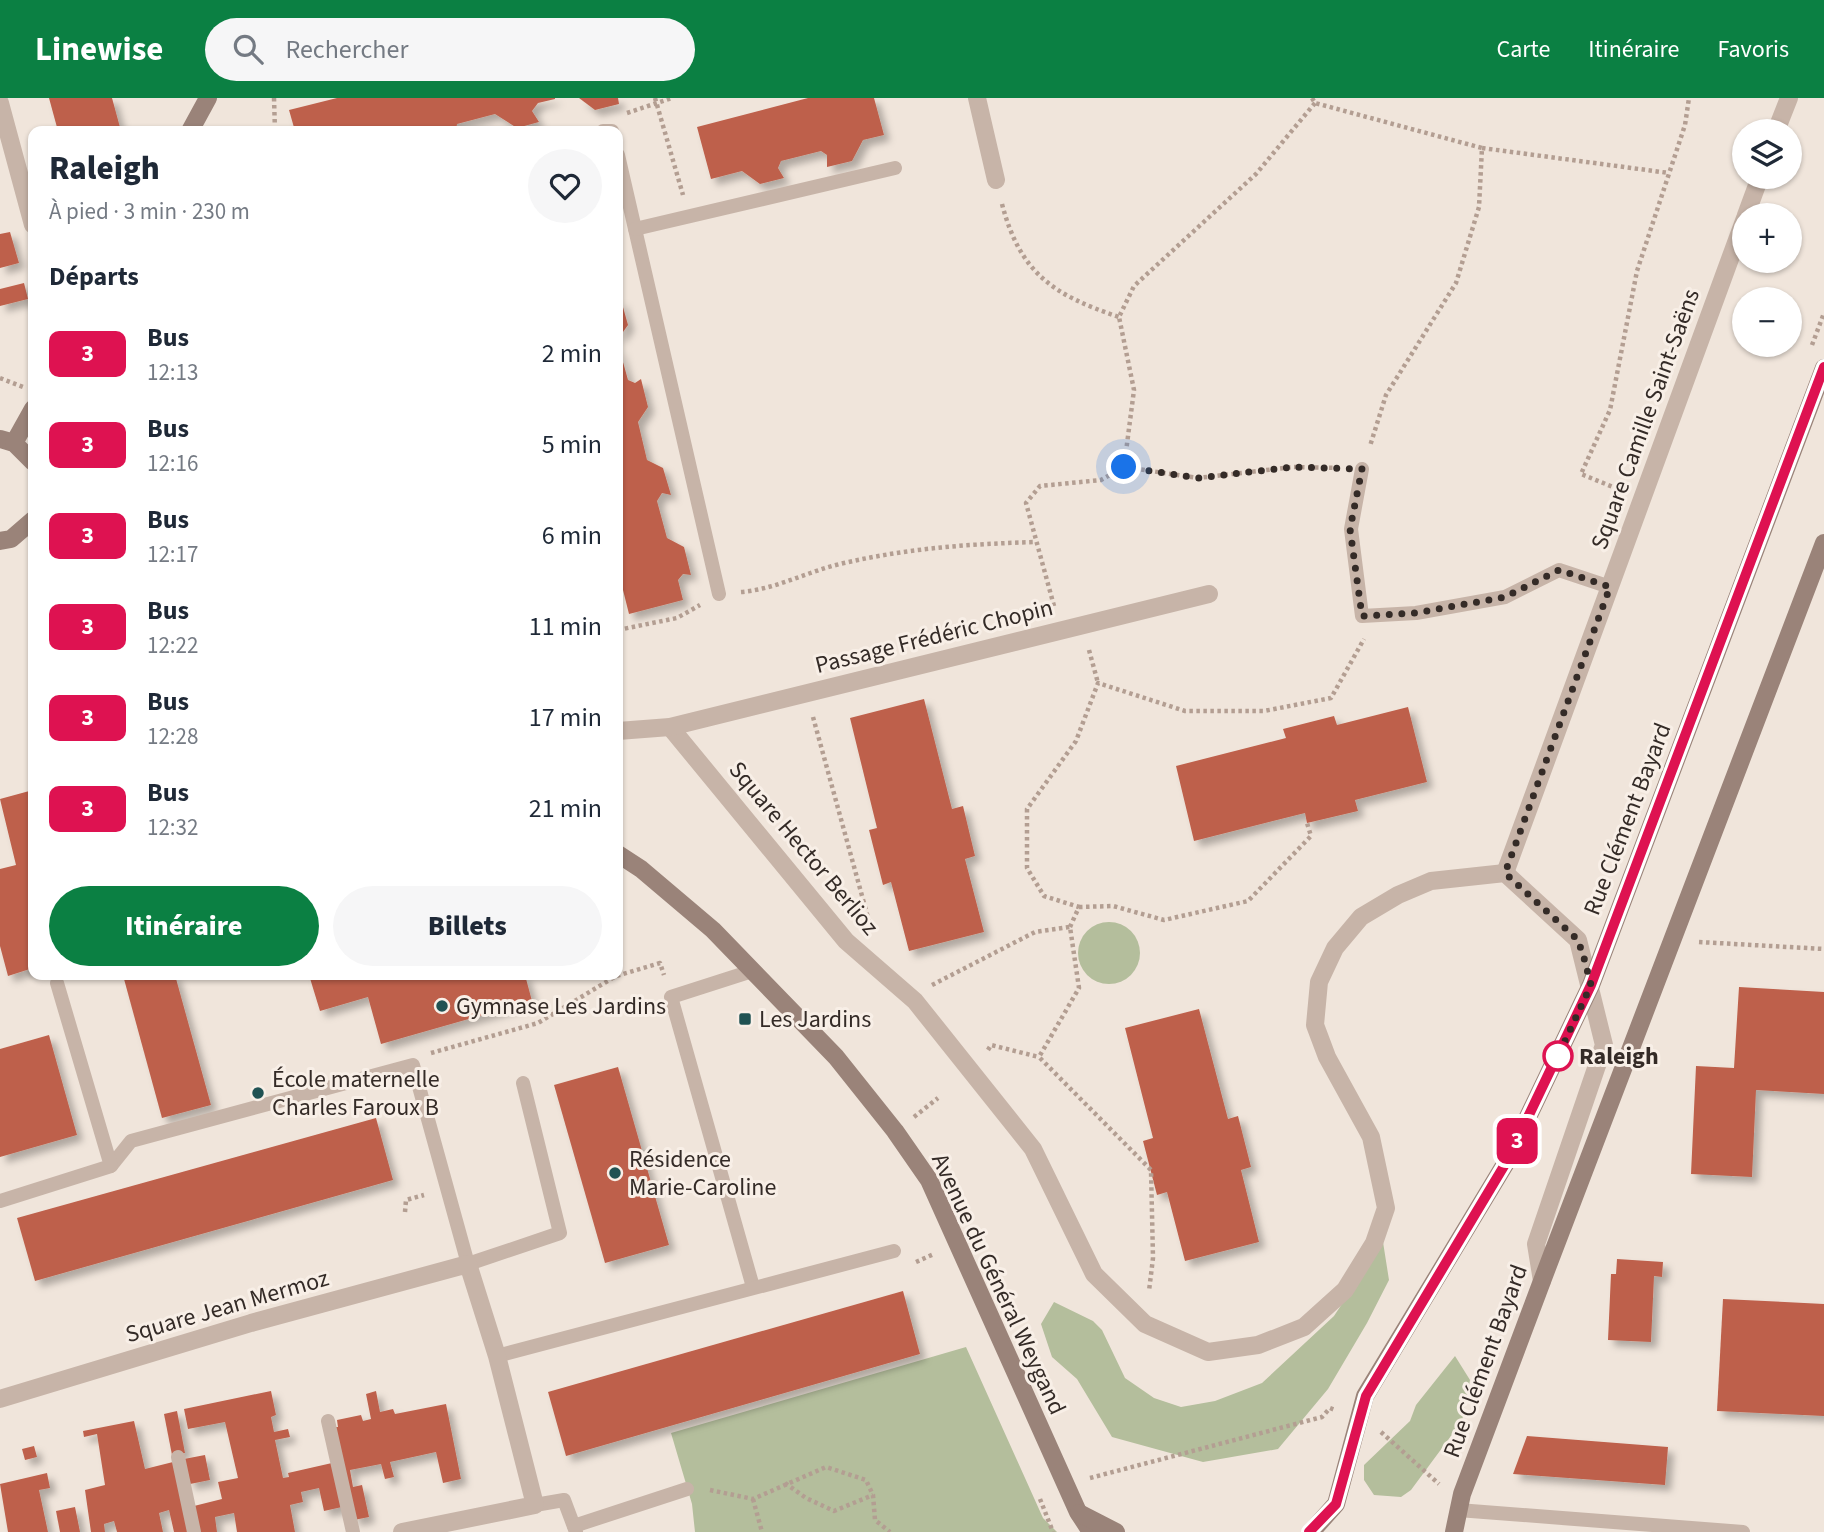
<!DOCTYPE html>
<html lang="fr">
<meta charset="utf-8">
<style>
body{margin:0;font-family:"Source Sans 3",sans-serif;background:#f6f6f7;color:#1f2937;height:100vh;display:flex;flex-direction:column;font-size:26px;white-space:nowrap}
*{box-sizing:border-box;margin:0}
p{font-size:23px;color:#747a83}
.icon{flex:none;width:38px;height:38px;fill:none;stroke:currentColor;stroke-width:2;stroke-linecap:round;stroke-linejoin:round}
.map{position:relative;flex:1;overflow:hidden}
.side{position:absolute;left:28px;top:28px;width:595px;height:854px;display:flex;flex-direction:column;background:#fff;border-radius:14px;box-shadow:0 2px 5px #0004}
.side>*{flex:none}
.badge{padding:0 14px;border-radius:10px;font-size:24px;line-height:46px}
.tools{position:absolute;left:1732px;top:21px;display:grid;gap:14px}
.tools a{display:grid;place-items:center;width:70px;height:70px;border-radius:50%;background:#fff;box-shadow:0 2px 5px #0004;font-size:35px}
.you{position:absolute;width:35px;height:35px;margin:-18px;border:5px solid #fff;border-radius:50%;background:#1a73e8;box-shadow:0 0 0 10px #1a73e833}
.map>.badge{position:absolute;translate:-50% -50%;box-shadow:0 0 0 4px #fff}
h2{padding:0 21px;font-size:26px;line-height:63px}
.round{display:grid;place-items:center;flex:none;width:74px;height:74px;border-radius:37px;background:#f6f6f7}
.head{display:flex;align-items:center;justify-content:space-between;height:119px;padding:0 21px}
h1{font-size:33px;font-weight:800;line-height:52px}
.button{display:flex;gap:14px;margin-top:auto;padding:14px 21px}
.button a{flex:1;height:80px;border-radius:42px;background:#0b8043;color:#fff;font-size:28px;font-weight:800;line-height:80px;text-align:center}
.button a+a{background:#f6f6f7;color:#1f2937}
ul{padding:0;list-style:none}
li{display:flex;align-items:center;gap:21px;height:91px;padding:0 21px}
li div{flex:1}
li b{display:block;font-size:26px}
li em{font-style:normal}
li .badge{min-width:77px;font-weight:700;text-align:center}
header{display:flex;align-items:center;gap:42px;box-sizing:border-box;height:98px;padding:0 35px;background:#0b8043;color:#fff}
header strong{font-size:33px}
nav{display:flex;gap:38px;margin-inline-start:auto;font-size:24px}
.search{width:490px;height:63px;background:#f6f6f7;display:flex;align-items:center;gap:18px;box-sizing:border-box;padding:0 24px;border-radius:38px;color:#747a83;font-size:26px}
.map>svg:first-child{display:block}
.green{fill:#b4be9c}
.building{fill:#be604b;filter:url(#shadow)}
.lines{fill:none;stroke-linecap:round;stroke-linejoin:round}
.path{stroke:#b39e92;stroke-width:4.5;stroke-dasharray:3.5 3.5;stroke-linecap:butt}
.lane{stroke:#c7b4a8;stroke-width:14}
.street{stroke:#c7b4a8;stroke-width:18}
.secondary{stroke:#9a8379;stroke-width:18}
.line-casing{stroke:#fff;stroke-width:16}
.line{stroke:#de1251;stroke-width:10}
.walk{stroke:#342b27;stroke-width:7;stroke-dasharray:0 12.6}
.poi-dot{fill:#205253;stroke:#f8efe7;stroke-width:2.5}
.stop-dot{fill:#fff;stroke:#de1251;stroke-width:3.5}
.labels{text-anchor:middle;stroke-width:6;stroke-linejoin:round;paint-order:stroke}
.street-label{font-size:24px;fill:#342b27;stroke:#f8efe7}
.poi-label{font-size:24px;fill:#342b27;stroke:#f8efe7;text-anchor:start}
.stop-label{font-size:24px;font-weight:bold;fill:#342b27;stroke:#f8efe7;text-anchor:start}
</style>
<header>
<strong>Linewise</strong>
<div class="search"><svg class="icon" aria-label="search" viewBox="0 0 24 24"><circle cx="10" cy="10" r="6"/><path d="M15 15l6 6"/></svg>Rechercher</div>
<nav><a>Carte</a><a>Itinéraire</a><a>Favoris</a></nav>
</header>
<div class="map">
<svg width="1824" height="1434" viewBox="0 0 1824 1434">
<defs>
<filter id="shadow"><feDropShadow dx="6" dy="6" stdDeviation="3.5" flood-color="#0004"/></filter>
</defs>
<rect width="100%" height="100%" fill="#f0e5db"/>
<g class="green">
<circle cx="1109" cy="855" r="31"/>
<polygon points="1383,1144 1389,1182 1367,1225 1328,1291 1278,1351 1203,1364 1112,1339 1077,1281 1052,1259 1041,1226 1054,1204 1093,1223 1102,1232 1125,1280 1154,1300 1181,1309 1215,1303 1262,1285 1334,1218"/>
<polygon points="966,1249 1043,1420 1057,1434 695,1434 692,1406 671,1335"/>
<polygon points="1455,1258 1470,1282 1462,1323 1411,1392 1401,1399 1374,1397 1364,1382 1364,1367 1410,1323 1416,1307"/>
</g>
<g class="building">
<polygon points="49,0 112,0 121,33 58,33"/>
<polygon points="337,0 555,0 555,1 538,5 532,13 539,24 517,30 495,16 457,26 456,33 295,33 289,12"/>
<polygon points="579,0 618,0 619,6 595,12"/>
<polygon points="808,0 874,0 884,37 863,42 852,63 827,69 827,57 821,53 781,63 778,70 784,80 760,86 742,73 711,81 697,29"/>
<polygon points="10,134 19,165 0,170 0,136"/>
<polygon points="24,185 28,201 0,208 0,191"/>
<polygon points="621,202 628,227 618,241 618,203"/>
<polygon points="618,246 628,282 635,285 641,281 648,309 638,324 647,362 663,370 671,397 662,395 657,403 667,440 684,449 691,477 683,476 678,482 683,502 629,516 618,472"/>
<polygon points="924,601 952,711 963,708 975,758 965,761 984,834 909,853 891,784 883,787 869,732 877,730 850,620"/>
<polygon points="1408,609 1427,684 1355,702 1358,713 1307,725 1305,715 1194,743 1176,668 1286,640 1283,631 1334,618 1337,627"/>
<polygon points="33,692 33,870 8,878 0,848 0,771 16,767 0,701"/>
<polygon points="138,877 175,877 211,1007 162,1020 124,881"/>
<polygon points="309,877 525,877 532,903 381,946 368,899 320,913"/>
<polygon points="1739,889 1824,894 1824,996 1756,992 1752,1079 1691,1076 1696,968 1734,970"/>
<polygon points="1199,911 1228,1021 1238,1018 1251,1069 1241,1072 1259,1144 1185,1163 1167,1094 1157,1097 1143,1043 1153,1040 1125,930"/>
<polygon points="49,937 77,1037 0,1059 0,951"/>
<polygon points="618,969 669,1147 605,1165 554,987"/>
<polygon points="376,1020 393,1082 35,1183 17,1120"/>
<polygon points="1617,1161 1663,1164 1662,1179 1654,1178 1651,1244 1608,1242 1611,1176 1616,1176"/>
<polygon points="903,1193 920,1256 566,1358 548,1294"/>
<polygon points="1723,1201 1824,1206 1824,1318 1717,1313"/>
<polygon points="271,1293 276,1317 271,1319 274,1334 288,1331 290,1339 275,1342 283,1380 289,1379 288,1375 332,1365 342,1409 324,1413 319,1390 301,1394 303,1404 290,1407 295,1434 237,1434 234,1415 215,1419 217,1434 199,1434 194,1408 222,1401 218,1384 238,1380 225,1324 188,1331 184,1311"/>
<polygon points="376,1293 380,1314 393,1311 395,1316 446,1306 461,1381 443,1385 436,1354 390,1364 394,1379 385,1381 381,1366 350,1372 353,1389 362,1387 369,1419 354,1422 334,1329 338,1329 337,1322 361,1317 363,1323 371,1321 366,1296"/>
<polygon points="177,1313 185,1355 172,1357 164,1316"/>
<polygon points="134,1323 145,1371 173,1364 189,1434 174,1434 169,1412 159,1415 163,1434 117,1434 114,1423 104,1426 105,1434 91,1434 85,1392 105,1387 97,1336 84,1339 83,1333"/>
<polygon points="1527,1338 1668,1349 1665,1387 1513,1376"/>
<polygon points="34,1348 37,1359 25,1362 22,1351"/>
<polygon points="205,1357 210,1382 190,1386 184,1361"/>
<polygon points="47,1375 50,1390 39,1392 48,1434 8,1434 0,1386"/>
<polygon points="75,1409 80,1434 60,1434 56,1413"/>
</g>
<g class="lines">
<g class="path">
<polyline points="274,0 275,33"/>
<polyline points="655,0 683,97"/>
<polyline points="1312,0 1315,5 1482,50 1479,109 1456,185 1386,297 1370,348"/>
<polyline points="1315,5 1256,76 1134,188 1119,219 1134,292 1124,369 1198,380 1293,369 1339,370"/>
<polyline points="627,15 672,0"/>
<polyline points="1482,50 1669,75"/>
<path d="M 1002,106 C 1020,175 1053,197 1119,219"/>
<polyline points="1812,247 1824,215"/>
<polyline points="0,280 23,289"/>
<polyline points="1618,391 1581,376 1610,312 1637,173 1685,27 1689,0"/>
<path d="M 741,494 C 777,491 808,473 844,465 C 910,450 969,446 1036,444"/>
<polyline points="1054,508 1026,405 1040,388 1101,382 1124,369"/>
<polyline points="618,532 677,520 700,507"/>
<polyline points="1089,552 1098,585"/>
<polyline points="813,619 870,827"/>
<polyline points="1079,809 1113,808 1164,822 1248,803 1311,738 1307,725"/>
<polyline points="1070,829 1079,809 1044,798 1027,770 1027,711 1076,643 1098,585 1185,613 1264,613 1331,600 1364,541"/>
<polyline points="1699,844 1824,851"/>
<polyline points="932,887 1035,834 1070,829 1079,890 1039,959 1151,1072 1153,1160 1149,1193"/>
<polyline points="988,952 991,947 1039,959"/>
<polyline points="431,955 538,925 616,878 660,865 664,877"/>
<polyline points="914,1019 938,1000"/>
<polyline points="405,1114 406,1102 424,1097"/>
<polyline points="916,1164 934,1156"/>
<polyline points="1381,1334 1439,1386"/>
<polyline points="1090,1380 1322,1319 1330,1310 1335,1312"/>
<polyline points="785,1385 806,1400 834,1413 873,1397"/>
<polyline points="710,1392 753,1401 826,1369 866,1382 873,1397 875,1422 890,1434"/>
<polyline points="753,1401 762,1434"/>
<polyline points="1040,1401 1053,1434"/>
</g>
<g class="lane">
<polyline points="603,33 612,33"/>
<polyline points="618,57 719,496"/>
<polyline points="635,131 895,70"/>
<polyline points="1362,371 1351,431 1362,518 1416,515 1505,499 1559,472 1610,489"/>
<polyline points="752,873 671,899 753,1189"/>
<polyline points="111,1068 131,1043 413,967 468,1166 560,1135 523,985"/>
<polyline points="0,1103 111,1068 57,885"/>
<polyline points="497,1258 894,1153"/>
<polyline points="328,1323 353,1434"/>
<polyline points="178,1359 194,1434"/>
<polyline points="535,1407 564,1402 576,1434"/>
<polyline points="1458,1412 1743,1434"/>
<polyline points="574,1428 687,1391"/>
</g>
<g class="street">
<polyline points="977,0 996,82"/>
<polyline points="0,5 33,127"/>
<polyline points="1776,33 1789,0"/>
<polyline points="1746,117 1760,79"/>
<polyline points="670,629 846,843 915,903 1033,1051 1094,1176 1145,1226 1208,1254 1258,1247 1304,1229 1345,1192 1374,1145 1386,1110 1371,1039 1327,959 1315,927 1319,884 1335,850 1361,819 1398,797 1431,783 1505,775 1578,842 1604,947 1536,1146 1542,1183"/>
<polyline points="618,633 670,629 1209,496"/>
<polyline points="1505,775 1745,120"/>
<polyline points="0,1301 251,1225 468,1166 497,1258 535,1407 402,1434"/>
</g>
<g class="secondary">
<polyline points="190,33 208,0"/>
<polyline points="0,341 14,345 33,364"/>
<polyline points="14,345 33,311"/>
<polyline points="0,443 11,441 33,422"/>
<polyline points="618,756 641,771 713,832 836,959 895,1033 929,1082 1078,1414 1091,1434"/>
<polyline points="1079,1415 1116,1434"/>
<polyline points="1312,1433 1336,1406 1365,1298 1507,1063 1591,887 1824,270"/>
<polyline points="1454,1434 1462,1396 1542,1183 1824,445"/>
</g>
</g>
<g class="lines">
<g class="line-casing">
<polyline id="line" points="1309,1434 1336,1406 1366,1298 1507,1063 1591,887 1824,269"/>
</g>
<use href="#line" class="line"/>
<polyline class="walk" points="1124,369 1198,380 1293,369 1362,371 1350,431 1362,518 1416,515 1505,499 1559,472 1610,489 1505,775 1578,842 1584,860 1591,887 1558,958"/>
</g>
<g class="poi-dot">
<circle cx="442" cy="908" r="7"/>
<rect x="738" y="914" width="14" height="14" rx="3.5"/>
<circle cx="258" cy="995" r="7"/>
<circle cx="615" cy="1075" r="7"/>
</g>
<circle class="stop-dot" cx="1558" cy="958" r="14"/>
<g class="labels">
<g class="street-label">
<text transform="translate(1645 321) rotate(-70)" y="8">Square Camille Saint-Saëns</text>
<text transform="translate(934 538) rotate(-14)" y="8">Passage Frédéric Chopin</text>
<text transform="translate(1627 721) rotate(-69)" y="8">Rue Clément Bayard</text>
<text transform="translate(804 750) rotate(50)" y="8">Square Hector Berlioz</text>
<text transform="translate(999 1186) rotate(65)" y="8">Avenue du Général Weygand</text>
<text transform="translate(227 1208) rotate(-16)" y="8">Square Jean Mermoz</text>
<text transform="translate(1485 1263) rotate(-70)" y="8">Rue Clément Bayard</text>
</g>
<g class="poi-label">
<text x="456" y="916">Gymnase Les Jardins</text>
<text x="759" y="929">Les Jardins</text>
<text x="272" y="989">École maternelle<tspan x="272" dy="28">Charles Faroux B</tspan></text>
<text x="629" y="1069">Résidence<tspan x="629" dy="28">Marie-Caroline</tspan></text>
</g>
<g class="stop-label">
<text x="1579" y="966">Raleigh</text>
</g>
</g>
</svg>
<div class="tools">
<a><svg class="icon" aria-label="layers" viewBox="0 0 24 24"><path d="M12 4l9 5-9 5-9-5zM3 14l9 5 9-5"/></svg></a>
<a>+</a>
<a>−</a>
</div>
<div class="you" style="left:1124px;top:369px"></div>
<b class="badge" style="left:1517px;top:1043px;background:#de1251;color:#fff">3</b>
<section class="side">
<div class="head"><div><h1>Raleigh</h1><p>À pied · 3 min · 230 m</p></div><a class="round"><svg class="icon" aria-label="heart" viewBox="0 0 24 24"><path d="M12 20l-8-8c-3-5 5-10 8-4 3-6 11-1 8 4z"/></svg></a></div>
<h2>Départs</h2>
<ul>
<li><span class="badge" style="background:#de1251;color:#fff">3</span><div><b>Bus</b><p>12:13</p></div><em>2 min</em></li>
<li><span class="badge" style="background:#de1251;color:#fff">3</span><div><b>Bus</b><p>12:16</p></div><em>5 min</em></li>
<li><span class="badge" style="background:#de1251;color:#fff">3</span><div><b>Bus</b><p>12:17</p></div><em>6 min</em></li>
<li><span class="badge" style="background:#de1251;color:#fff">3</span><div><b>Bus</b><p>12:22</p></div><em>11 min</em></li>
<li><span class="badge" style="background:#de1251;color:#fff">3</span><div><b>Bus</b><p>12:28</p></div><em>17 min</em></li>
<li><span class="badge" style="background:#de1251;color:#fff">3</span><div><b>Bus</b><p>12:32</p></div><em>21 min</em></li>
</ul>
<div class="button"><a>Itinéraire</a><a>Billets</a></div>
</section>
</div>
